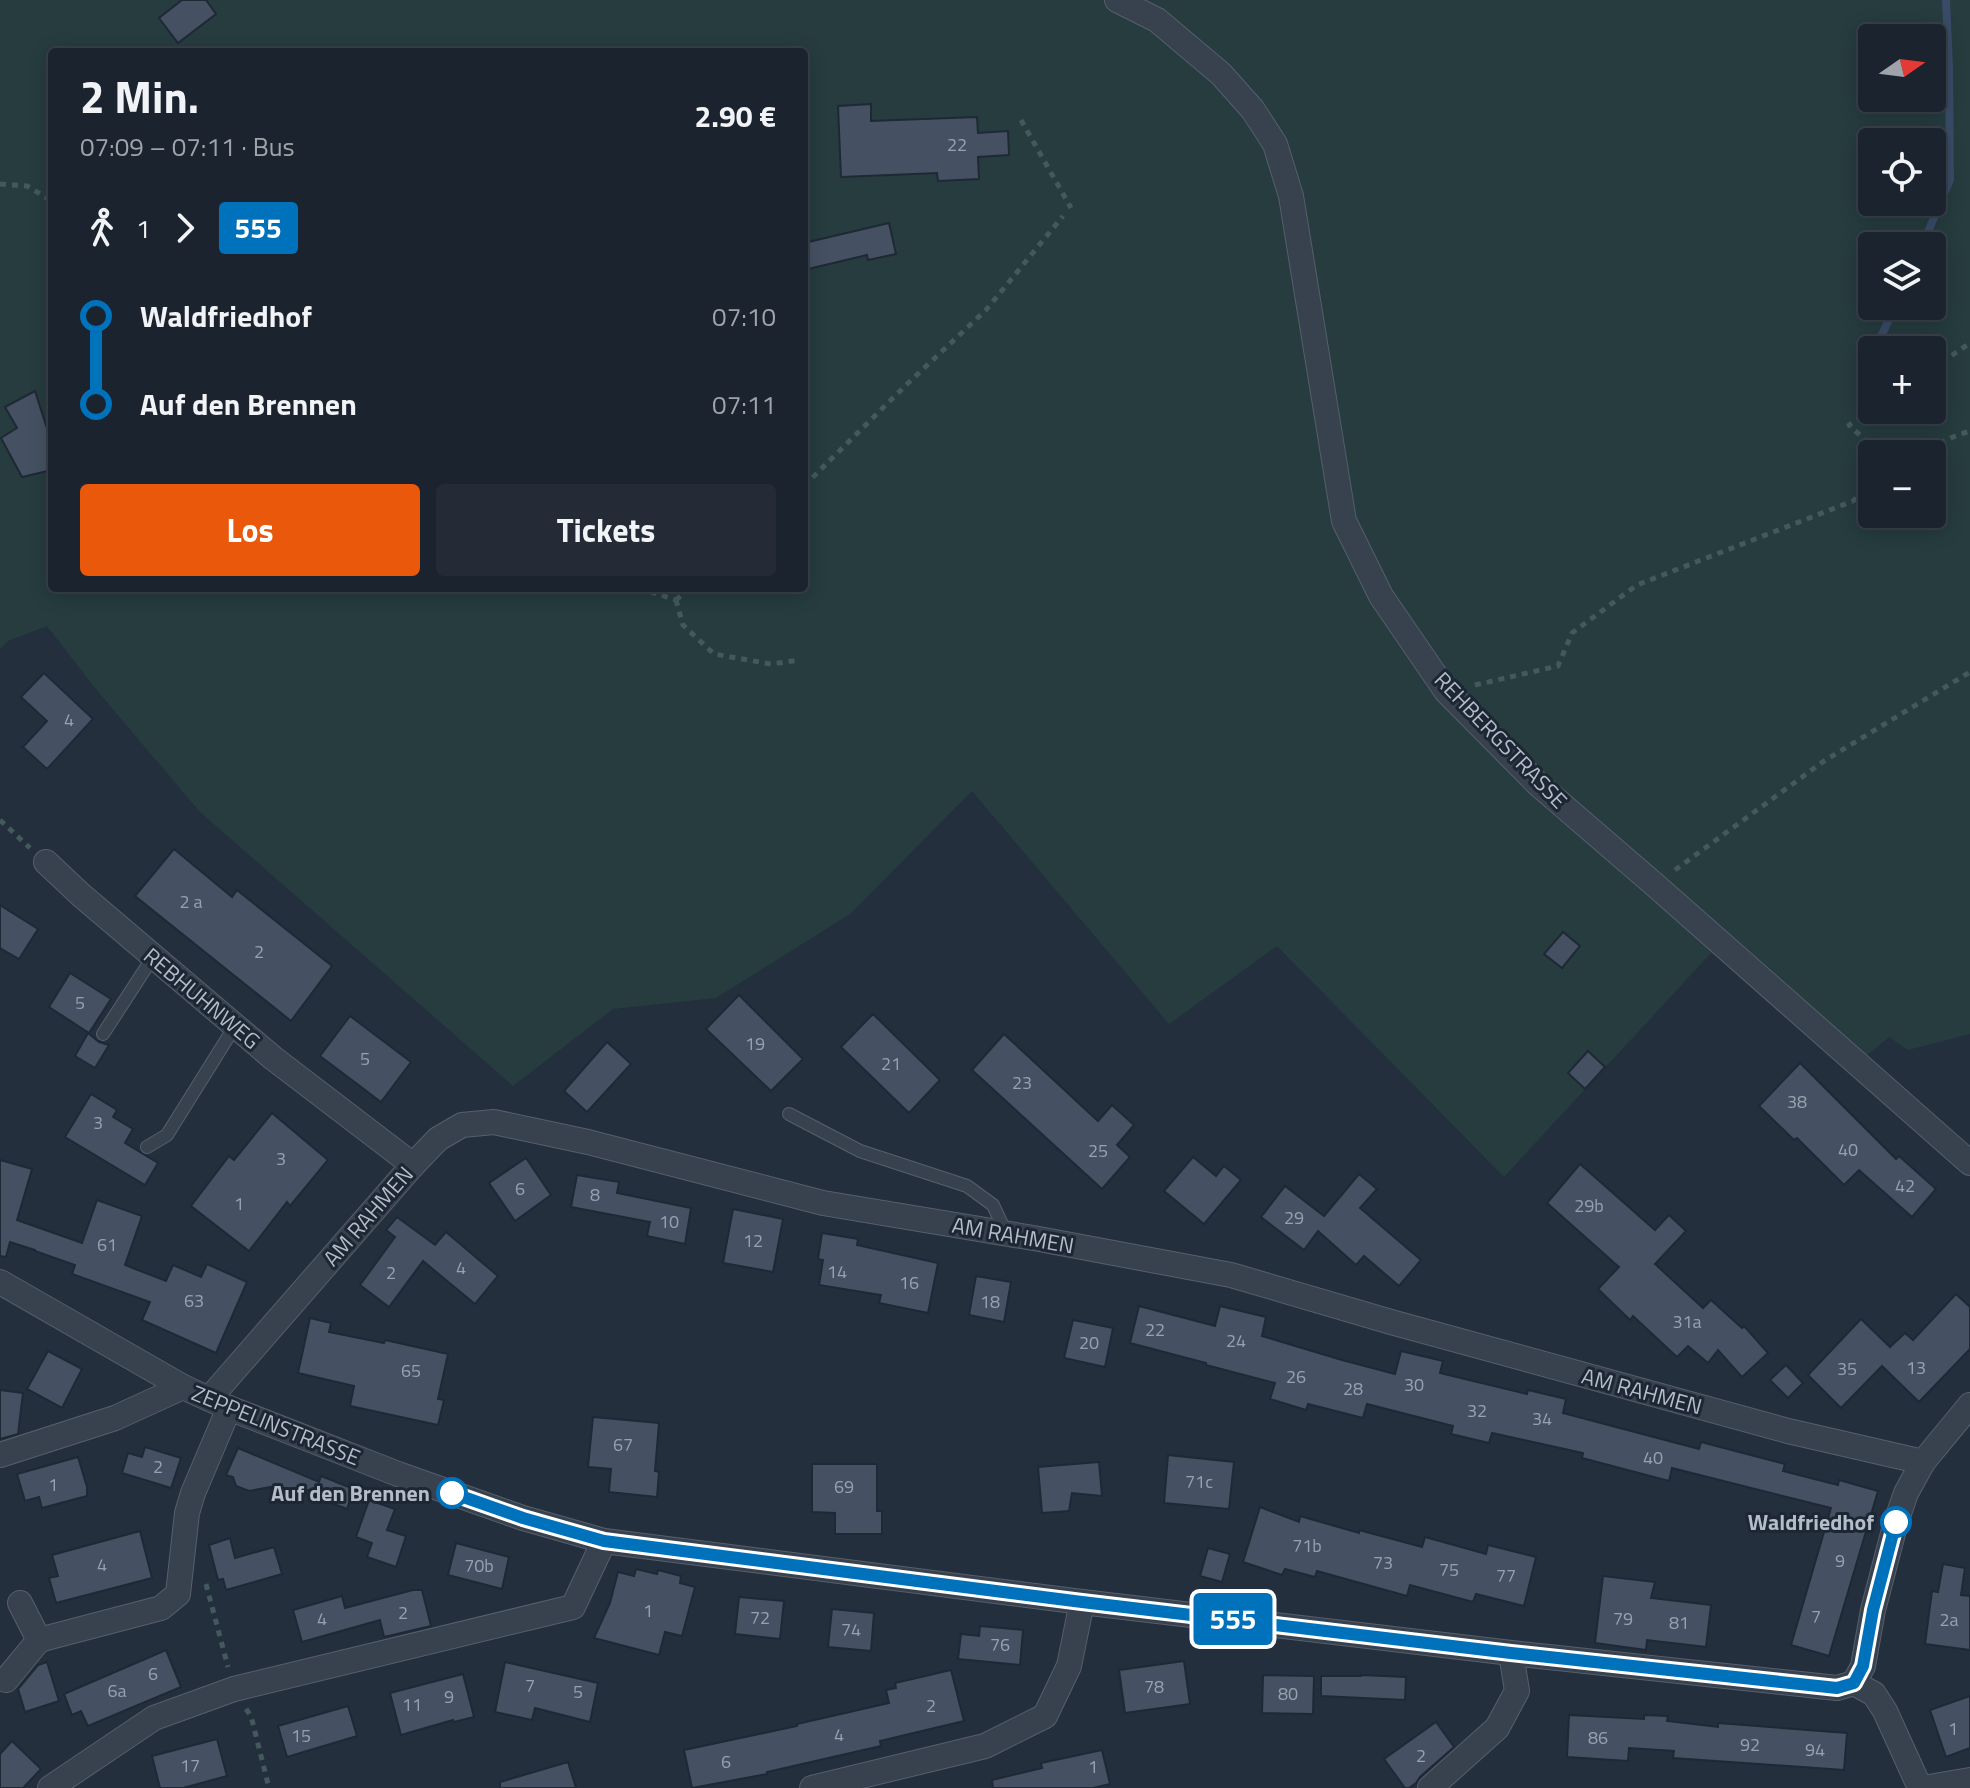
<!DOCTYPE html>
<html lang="de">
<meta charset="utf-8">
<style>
body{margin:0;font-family:"Titillium Web",sans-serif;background:#242b36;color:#f1f3f6;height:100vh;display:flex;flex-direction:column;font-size:30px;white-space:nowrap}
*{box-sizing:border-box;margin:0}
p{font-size:26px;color:#a0a4aa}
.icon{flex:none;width:44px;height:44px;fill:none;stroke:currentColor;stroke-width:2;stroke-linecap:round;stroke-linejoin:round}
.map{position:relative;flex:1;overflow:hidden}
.details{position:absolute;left:48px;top:48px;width:760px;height:544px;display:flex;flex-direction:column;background:#1b232e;border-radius:8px;box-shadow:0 4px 20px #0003,0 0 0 2px #39404a}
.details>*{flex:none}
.badge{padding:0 16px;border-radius:6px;font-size:28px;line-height:52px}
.needle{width:52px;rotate:76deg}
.controls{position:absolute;left:1858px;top:24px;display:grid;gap:16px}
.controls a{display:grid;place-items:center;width:88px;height:88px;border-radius:8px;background:#1b232e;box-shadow:0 4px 20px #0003,0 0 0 2px #39404a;font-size:40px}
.map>.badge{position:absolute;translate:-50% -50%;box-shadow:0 0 0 4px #fff}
.legs{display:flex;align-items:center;gap:12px;height:88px;padding:0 32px;font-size:26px}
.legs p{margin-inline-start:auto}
.head{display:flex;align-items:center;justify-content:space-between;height:136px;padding:0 32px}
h1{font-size:44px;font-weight:700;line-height:60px}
.action{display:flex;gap:16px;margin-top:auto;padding:16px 32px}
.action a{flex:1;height:92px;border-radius:8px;background:#ea580c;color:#fff;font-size:32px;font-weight:700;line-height:92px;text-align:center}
.action a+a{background:#242b36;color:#f1f3f6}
ul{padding:0 32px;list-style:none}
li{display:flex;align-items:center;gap:28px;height:88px;font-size:30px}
li i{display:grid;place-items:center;width:12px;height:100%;margin:0 10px;background:currentColor}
li i::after{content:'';width:20px;height:20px;margin:-10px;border:6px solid;border-radius:50%;background:#1b232e}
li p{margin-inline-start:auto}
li:first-child i{background:linear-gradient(#0000 50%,currentColor 0)}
li:last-child i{background:linear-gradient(currentColor 50%,#0000 0)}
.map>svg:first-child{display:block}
.green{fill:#263c3f;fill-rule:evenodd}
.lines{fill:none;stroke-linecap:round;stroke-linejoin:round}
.stream{stroke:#394c67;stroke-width:8}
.building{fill:#455162;stroke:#1f2835;stroke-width:2}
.lane-casing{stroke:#565f6c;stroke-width:14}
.street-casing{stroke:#565f6c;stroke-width:26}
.path{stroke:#44595c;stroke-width:5;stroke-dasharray:6 6;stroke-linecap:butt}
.lane{stroke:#38414e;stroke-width:12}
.street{stroke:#38414e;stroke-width:24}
.line-1-casing{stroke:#fff;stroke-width:18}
.line-1{stroke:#0072bc;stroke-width:12}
.stop-1-dot{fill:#fff;stroke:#0072bc;stroke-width:4}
.labels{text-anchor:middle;stroke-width:6;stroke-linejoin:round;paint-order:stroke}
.number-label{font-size:18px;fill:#98a1af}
.street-label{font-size:22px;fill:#b4bcc9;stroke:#1d2633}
.stop-label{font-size:22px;font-weight:bold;fill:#b4bcc9;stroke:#1d2633;text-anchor:end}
</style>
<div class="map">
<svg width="1970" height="1788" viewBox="0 0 1970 1788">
<rect width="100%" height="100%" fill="#242f3e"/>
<path class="green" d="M 0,0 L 1970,0 L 1970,1034 L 1908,1050 L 1889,1037 L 1864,1058 L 1723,940 L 1504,1177 L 1277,946 L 1169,1024 L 972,791 L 850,914 L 716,998 L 613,1009 L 513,1086 L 199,811 L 95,688 L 47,626 L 8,641 L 0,649 ZM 1872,38 L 1932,38 L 1932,98 L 1872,98 ZM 52,52 L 804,52 L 804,588 L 52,588 ZM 1872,142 L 1932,142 L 1932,202 L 1872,202 ZM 1872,246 L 1932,246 L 1932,306 L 1872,306 ZM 1872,350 L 1932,350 L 1932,410 L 1872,410 ZM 1872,454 L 1932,454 L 1932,514 L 1872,514 Z"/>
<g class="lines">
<g class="stream">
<polyline points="1922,246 1950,180 1949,67 1946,0"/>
<polyline points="1875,350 1895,306"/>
</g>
</g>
<g class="building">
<polygon points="182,0 206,0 216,14 178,43 159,18"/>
<polygon points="871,104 871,121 977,117 978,133 1008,131 1009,155 978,157 979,179 938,181 937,173 841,177 838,106"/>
<polygon points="889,223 896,254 868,260 867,255 804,270 804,243"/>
<polygon points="35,391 52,444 52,470 22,477 1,438 17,428 5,407"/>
<polygon points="44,673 93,719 47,769 23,747 47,721 21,697"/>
<polygon points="174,849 232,897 237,890 332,966 291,1021 135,896"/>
<polygon points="0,905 38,929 19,959 0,948"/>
<polygon points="1563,932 1580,946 1562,968 1544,954"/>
<polygon points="70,973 111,999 89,1033 49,1007"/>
<polygon points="739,995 803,1059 771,1091 706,1029"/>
<polygon points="873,1014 940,1080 909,1113 841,1047"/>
<polygon points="350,1016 411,1062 381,1102 320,1056"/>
<polygon points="88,1033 99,1042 109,1045 95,1068 75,1056"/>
<polygon points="1004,1034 1098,1121 1112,1105 1134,1125 1117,1145 1130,1157 1102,1189 972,1070"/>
<polygon points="607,1042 631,1064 587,1112 564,1091"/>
<polygon points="1588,1051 1605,1067 1585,1089 1568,1073"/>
<polygon points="1800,1063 1896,1159 1899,1156 1936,1189 1912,1217 1859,1170 1844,1185 1797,1138 1794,1140 1759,1106"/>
<polygon points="91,1094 117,1110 113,1117 133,1129 125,1143 158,1163 145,1185 65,1137"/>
<polygon points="272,1113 328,1160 290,1206 287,1202 249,1251 191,1206 229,1156 234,1160"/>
<polygon points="1193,1157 1216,1176 1224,1166 1241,1180 1204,1224 1164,1191"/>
<polygon points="526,1158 551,1195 515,1221 489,1183"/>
<polygon points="0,1160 32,1169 17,1220 82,1243 97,1200 142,1216 125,1265 166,1281 173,1265 201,1277 207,1264 247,1282 216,1353 142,1320 150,1302 72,1274 75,1265 35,1251 35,1250 10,1242 6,1257 0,1256"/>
<polygon points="1580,1164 1655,1230 1669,1215 1686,1231 1655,1264 1703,1308 1711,1300 1742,1328 1744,1326 1768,1353 1742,1377 1718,1350 1708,1363 1688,1346 1677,1357 1633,1316 1630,1320 1598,1289 1619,1267 1547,1203"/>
<polygon points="1359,1174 1377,1189 1360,1208 1421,1260 1399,1286 1364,1256 1356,1265 1318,1231 1304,1250 1261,1217 1285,1186 1324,1216"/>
<polygon points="577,1175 619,1182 617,1193 691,1208 685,1244 647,1236 650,1222 571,1207"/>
<polygon points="733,1209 783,1219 773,1272 723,1263"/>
<polygon points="397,1217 435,1245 446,1232 498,1276 475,1304 423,1261 389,1307 360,1285 395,1237 386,1230"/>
<polygon points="822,1233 858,1239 857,1245 938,1263 928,1313 879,1303 881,1295 819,1285 823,1260 818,1259"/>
<polygon points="976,1276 1011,1282 1004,1322 969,1315"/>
<polygon points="1956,1294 1970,1307 1970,1349 1919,1402 1882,1366 1841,1408 1808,1375 1861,1319 1890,1347 1905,1333 1913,1340"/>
<polygon points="1139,1306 1215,1326 1220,1306 1266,1317 1262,1336 1342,1360 1395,1374 1401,1351 1443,1361 1440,1373 1527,1394 1528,1390 1566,1399 1563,1413 1699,1449 1701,1442 1785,1464 1783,1471 1838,1485 1839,1480 1878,1491 1829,1656 1791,1645 1831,1508 1672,1468 1669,1481 1582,1458 1583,1453 1492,1433 1489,1443 1451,1434 1453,1426 1367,1404 1363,1418 1308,1404 1306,1410 1270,1399 1275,1383 1206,1365 1206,1363 1130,1343"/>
<polygon points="310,1318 331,1323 329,1332 384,1343 385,1340 448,1354 438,1399 444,1400 438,1425 350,1406 354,1386 298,1373"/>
<polygon points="1073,1320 1113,1328 1105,1367 1064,1358"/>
<polygon points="48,1351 82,1369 62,1408 27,1389"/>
<polygon points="1786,1365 1803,1383 1788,1398 1770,1380"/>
<polygon points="0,1390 23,1393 18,1434 0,1439"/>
<polygon points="593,1417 659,1423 655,1471 659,1472 657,1497 609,1492 611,1469 588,1467"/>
<polygon points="145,1447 181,1458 171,1488 122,1473 128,1453 142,1457"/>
<polygon points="238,1448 319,1482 321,1476 354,1489 347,1509 313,1496 316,1488 274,1499 271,1487 249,1491 236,1486 233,1477 226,1475"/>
<polygon points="1168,1455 1234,1462 1229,1509 1164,1503"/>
<polygon points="78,1457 87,1487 87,1496 42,1508 39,1497 25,1501 17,1474"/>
<polygon points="1099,1462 1102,1496 1072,1493 1069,1511 1042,1513 1038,1467"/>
<polygon points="812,1464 877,1464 877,1511 882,1511 882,1534 835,1534 835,1513 812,1512"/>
<polygon points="369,1500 395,1509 387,1530 406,1536 396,1567 367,1557 372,1543 356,1537"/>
<polygon points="1260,1507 1299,1522 1300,1516 1359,1533 1359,1530 1422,1547 1425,1537 1486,1554 1488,1545 1536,1557 1524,1606 1476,1594 1473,1602 1410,1585 1407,1596 1317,1571 1315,1577 1285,1569 1282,1575 1243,1562"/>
<polygon points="140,1531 152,1578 56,1603 49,1578 58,1576 52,1555"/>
<polygon points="230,1538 235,1558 274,1547 282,1574 226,1590 223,1579 218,1580 209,1545"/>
<polygon points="456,1543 509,1557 502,1589 448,1575"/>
<polygon points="1208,1548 1230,1554 1222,1582 1200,1576"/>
<polygon points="1943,1564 1965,1568 1961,1595 1970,1596 1970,1650 1925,1644 1932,1591 1938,1592"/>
<polygon points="636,1569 657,1574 658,1570 681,1576 680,1583 695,1587 682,1636 665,1632 659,1655 594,1638 610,1603 618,1572 634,1576"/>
<polygon points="1603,1576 1655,1582 1651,1598 1711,1605 1706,1647 1647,1640 1646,1650 1595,1643"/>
<polygon points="413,1590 422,1590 431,1626 384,1637 380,1620 302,1642 293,1610 342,1596 345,1608"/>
<polygon points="739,1597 784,1601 780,1639 735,1634"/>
<polygon points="832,1609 874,1613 871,1651 828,1647"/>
<polygon points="980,1626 1023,1630 1020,1665 958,1659 961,1634 979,1636"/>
<polygon points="166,1650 181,1687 88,1726 81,1711 72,1715 64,1694"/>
<polygon points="1184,1661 1190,1704 1125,1713 1119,1670"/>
<polygon points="47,1662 59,1701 25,1712 18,1689 38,1665"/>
<polygon points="505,1662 598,1683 590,1722 535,1708 532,1720 495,1712"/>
<polygon points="951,1670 964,1721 880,1741 881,1746 767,1772 767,1774 692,1788 684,1750 797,1726 797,1724 889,1703 886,1690 896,1688 895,1683"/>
<polygon points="463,1674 474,1717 454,1722 453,1720 401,1735 390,1693"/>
<polygon points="1263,1675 1314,1676 1313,1714 1262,1713"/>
<polygon points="1361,1675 1406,1677 1405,1700 1321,1696 1321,1676 1361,1676"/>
<polygon points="1970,1696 1970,1748 1946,1757 1930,1710"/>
<polygon points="348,1706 357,1736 287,1757 278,1726"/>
<polygon points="1569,1715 1644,1719 1644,1715 1668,1716 1667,1721 1718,1727 1718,1723 1847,1733 1844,1770 1673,1758 1674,1751 1629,1748 1628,1761 1567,1757"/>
<polygon points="1436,1722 1454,1747 1420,1777 1416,1783 1409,1788 1405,1788 1384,1759"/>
<polygon points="217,1739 227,1776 183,1788 160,1788 152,1756"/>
<polygon points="12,1741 41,1769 23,1788 0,1788 0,1754"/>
<polygon points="1102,1750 1110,1784 1093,1788 993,1788 992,1780 1042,1768 1041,1763"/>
<polygon points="568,1762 576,1788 500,1788 500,1782"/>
</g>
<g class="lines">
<g class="lane-casing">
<g id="lane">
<polyline points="103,1034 153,957"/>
<polyline points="789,1114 860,1151 967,1186 993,1205 1006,1233"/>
<polyline points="147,1147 167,1135 235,1026"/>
</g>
</g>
<g class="street-casing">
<g id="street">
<polyline points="1117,0 1157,20 1221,74 1253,110 1275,144 1291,196 1344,521 1381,596 1446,691 1539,785 1655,885 1970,1163"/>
<polyline points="46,862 81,895 273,1058 413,1165"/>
<polyline points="0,1282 183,1387 229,1408 398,1474 523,1518 604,1541 1082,1602 1511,1653 1837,1688 1854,1683"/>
<polyline points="209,1399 413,1165 438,1139 462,1125 494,1122 588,1142 823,1203 1039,1239 1231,1275 1391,1322 1788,1431 1923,1462"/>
<polyline points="0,1455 115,1418 183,1387"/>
<polyline points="20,1603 39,1640 161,1608 178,1594 187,1513 193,1493 229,1408"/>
<polyline points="6,1680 39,1640"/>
<polyline points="1854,1683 1863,1666 1873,1610 1896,1522 1906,1493 1923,1462 1970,1405"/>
<polyline points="1854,1683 1874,1694 1885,1711 1920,1788"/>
<polyline points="50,1788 154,1718 234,1689 573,1607 604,1541"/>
<polyline points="812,1788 985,1746 1045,1716 1069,1666 1082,1602"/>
<polyline points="1430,1788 1497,1728 1517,1691 1511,1653"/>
<polyline points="1923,1788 1970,1780"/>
</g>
</g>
<g class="path">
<polyline points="1021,120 1071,208"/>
<polyline points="0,184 27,186 52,201"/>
<polyline points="1932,369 1970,343"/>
<polyline points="1872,410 1849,425 1880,454"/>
<polyline points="1918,454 1953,437 1970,431"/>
<polyline points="804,486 905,386 986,310 1063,216"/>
<polyline points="639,588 676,600"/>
<polyline points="676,600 683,625 714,654 771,664 800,660"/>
<polyline points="676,600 690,588"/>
<polyline points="1475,685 1558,666 1572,633 1637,585 1853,501 1872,484"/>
<polyline points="0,820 30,848"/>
<polyline points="1675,870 1824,761 1970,672"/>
<polyline points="206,1584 228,1667"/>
<polyline points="246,1709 251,1716 269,1788"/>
</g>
<use href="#lane" class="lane"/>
<use href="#street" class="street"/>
</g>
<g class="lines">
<g class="line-1-casing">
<polyline id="line-1" points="452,1493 523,1518 604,1541 1082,1602 1511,1653 1837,1688 1854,1683 1863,1666 1873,1610 1896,1522"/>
</g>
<use href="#line-1" class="line-1"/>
</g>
<g class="stop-1-dot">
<circle cx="452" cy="1493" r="14"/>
<circle cx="1896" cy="1522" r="14"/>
</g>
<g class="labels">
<g class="number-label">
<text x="957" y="151">22</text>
<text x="69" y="726">4</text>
<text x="191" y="908">2 a</text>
<text x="259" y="958">2</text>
<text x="80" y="1009">5</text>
<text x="755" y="1050">19</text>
<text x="365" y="1065">5</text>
<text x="891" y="1070">21</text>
<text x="1022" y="1089">23</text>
<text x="1797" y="1108">38</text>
<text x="98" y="1129">3</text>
<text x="1848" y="1156">40</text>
<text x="1098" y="1157">25</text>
<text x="281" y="1165">3</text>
<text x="1905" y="1192">42</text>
<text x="520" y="1195">6</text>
<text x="595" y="1201">8</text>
<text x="239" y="1210">1</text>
<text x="1589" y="1212">29b</text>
<text x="1294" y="1224">29</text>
<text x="669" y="1228">10</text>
<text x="753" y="1247">12</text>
<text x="107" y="1251">61</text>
<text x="461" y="1274">4</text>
<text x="837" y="1278">14</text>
<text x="391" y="1279">2</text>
<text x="909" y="1289">16</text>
<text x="194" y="1307">63</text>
<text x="990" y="1308">18</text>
<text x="1687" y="1328">31a</text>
<text x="1155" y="1336">22</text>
<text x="1236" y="1347">24</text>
<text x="1089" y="1349">20</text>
<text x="1916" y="1374">13</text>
<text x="1847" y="1375">35</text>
<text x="411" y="1377">65</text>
<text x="1296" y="1383">26</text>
<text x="1414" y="1391">30</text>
<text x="1353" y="1395">28</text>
<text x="1477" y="1417">32</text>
<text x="1542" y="1425">34</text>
<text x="623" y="1451">67</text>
<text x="1653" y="1464">40</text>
<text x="158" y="1473">2</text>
<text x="1199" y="1488">71c</text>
<text x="53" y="1491">1</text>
<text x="844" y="1493">69</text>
<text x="1307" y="1552">71b</text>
<text x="1840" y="1567">9</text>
<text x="1383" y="1569">73</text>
<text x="102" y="1571">4</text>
<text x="479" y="1572">70b</text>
<text x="1449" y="1576">75</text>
<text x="1506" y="1582">77</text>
<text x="648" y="1617">1</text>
<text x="403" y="1619">2</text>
<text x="1816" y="1623">7</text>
<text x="760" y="1624">72</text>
<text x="322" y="1625">4</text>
<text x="1623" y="1625">79</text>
<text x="1949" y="1626">2a</text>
<text x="1679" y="1629">81</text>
<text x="851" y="1636">74</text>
<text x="1000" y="1651">76</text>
<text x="153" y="1680">6</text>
<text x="530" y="1692">7</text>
<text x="1154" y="1693">78</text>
<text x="117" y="1697">6a</text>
<text x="578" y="1698">5</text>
<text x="1288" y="1700">80</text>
<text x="449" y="1703">9</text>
<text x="412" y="1711">11</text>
<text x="931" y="1712">2</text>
<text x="1953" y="1735">1</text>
<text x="839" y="1741">4</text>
<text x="301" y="1742">15</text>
<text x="1598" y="1744">86</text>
<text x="1750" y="1751">92</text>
<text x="1815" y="1756">94</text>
<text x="1421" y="1762">2</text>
<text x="726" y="1768">6</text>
<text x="190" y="1772">17</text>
<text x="1093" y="1773">1</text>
</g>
<g class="street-label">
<text transform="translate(1501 740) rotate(46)" y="8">REHBERGSTRASSE</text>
<text transform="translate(202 998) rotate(40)" y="8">REBHUHNWEG</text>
<text transform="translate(368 1216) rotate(-49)" y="8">AM RAHMEN</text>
<text transform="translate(1013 1235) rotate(10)" y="8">AM RAHMEN</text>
<text transform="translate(1642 1391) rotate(15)" y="8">AM RAHMEN</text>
<text transform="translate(276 1425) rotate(22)" y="8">ZEPPELINSTRASSE</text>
</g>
<g class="stop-label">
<text x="430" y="1501">Auf den Brennen</text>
<text x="1874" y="1530">Waldfriedhof</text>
</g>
</g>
</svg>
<div class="controls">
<a><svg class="needle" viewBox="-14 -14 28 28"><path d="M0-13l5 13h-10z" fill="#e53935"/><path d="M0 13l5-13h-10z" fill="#a0a4aa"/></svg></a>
<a><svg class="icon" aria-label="locate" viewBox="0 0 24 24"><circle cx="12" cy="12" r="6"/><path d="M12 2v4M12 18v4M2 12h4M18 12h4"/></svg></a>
<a><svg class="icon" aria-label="layers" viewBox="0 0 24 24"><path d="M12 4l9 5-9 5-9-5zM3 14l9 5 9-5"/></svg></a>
<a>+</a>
<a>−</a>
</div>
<b class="badge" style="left:1233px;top:1619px;background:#0072bc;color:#fff">555</b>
<section class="details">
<div class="head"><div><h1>2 Min.</h1><p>07:09 – 07:11 · Bus</p></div><b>2.90 €</b></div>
<div class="legs"><svg class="icon" aria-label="walk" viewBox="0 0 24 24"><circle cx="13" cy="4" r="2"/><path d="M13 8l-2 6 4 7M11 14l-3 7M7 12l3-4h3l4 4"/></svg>1<svg class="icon" aria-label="forward" viewBox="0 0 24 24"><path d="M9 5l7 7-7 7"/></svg><b class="badge" style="background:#0072bc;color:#fff">555</b></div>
<ul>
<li><i style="color:#0072bc"></i><b>Waldfriedhof</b><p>07:10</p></li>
<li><i style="color:#0072bc"></i><b>Auf den Brennen</b><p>07:11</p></li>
</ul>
<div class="action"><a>Los</a><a>Tickets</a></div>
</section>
</div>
